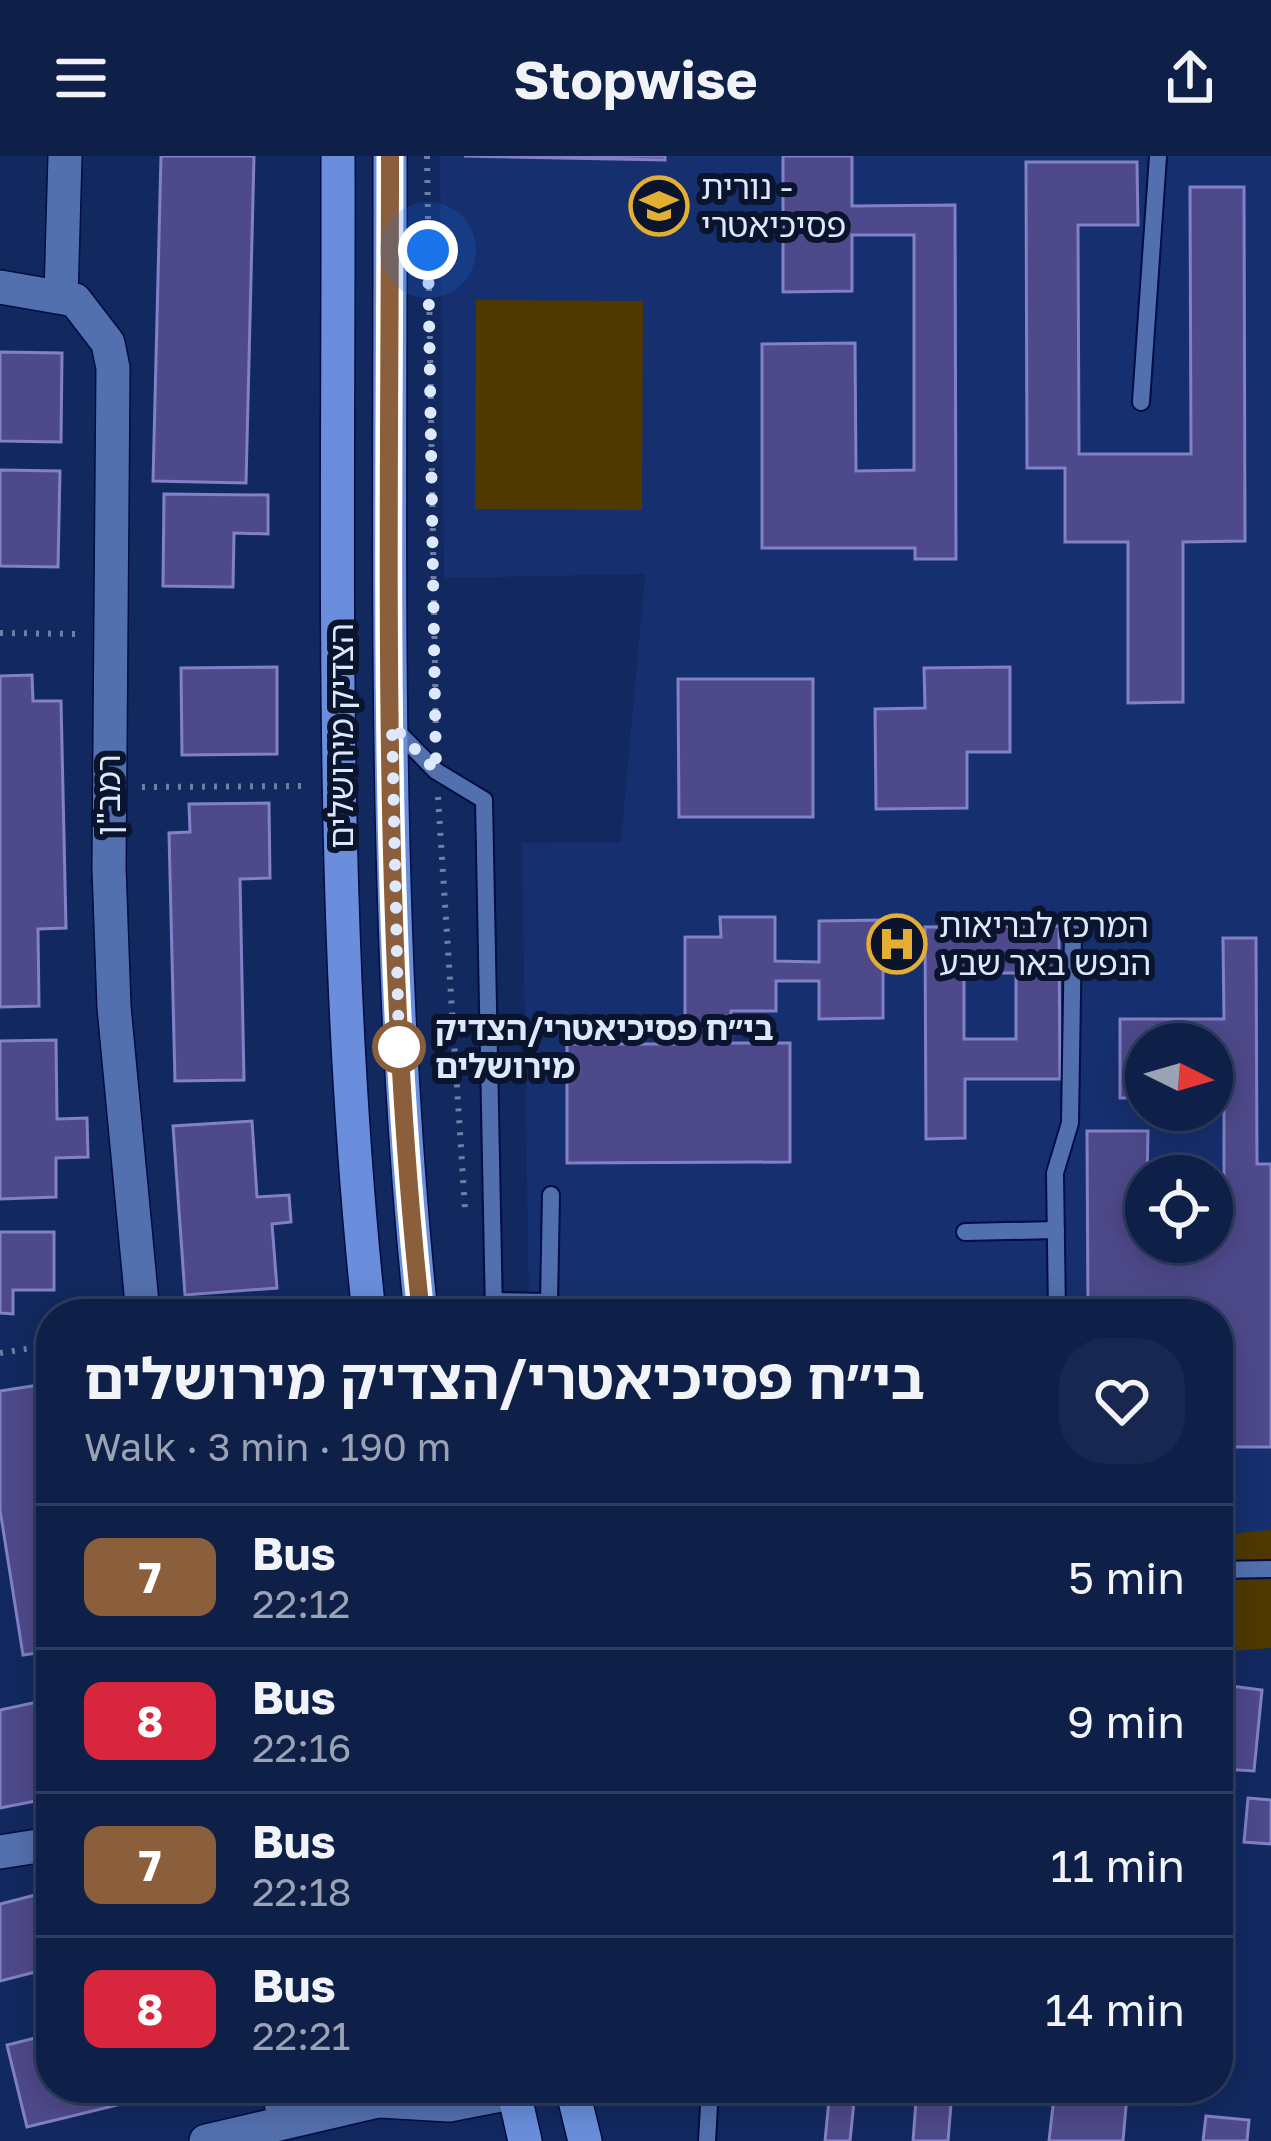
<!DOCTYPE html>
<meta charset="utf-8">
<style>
body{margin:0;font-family:"Golos Text","Noto Sans Hebrew",sans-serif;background:#17274f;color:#f1f3f6;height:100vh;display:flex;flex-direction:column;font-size:45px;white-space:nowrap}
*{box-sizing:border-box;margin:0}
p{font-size:39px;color:#9ba2b4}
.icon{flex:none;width:66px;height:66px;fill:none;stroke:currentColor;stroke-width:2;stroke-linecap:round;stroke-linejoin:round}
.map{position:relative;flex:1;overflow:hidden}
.sheet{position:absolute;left:36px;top:1143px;width:1197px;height:804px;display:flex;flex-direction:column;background:#0e1f48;border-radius:48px;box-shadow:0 6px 30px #0003,0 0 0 3px #2e3d60}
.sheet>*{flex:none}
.badge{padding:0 24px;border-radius:18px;font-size:42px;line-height:78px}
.needle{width:78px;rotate:95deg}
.tools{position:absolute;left:1125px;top:867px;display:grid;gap:24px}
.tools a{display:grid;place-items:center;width:108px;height:108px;border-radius:50%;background:#0e1f48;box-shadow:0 6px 30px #0003,0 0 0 3px #2e3d60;font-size:60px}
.you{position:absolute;width:60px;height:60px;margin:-30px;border:9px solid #fff;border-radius:50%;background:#1a73e8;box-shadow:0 0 0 18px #1a73e833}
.map>.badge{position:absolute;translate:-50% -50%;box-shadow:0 0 0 6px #fff}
.round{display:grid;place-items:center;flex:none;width:126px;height:126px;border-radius:48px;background:#17274f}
.headline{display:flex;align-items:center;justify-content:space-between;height:204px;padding:0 48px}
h1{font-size:57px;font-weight:700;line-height:90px}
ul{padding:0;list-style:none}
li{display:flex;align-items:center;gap:36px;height:144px;padding:0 48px;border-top:3px solid #2e3d60}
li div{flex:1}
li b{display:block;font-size:45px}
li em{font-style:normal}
li .badge{min-width:132px;font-weight:700;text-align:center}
header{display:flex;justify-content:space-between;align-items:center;height:156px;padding:0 48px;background:#0e1f48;font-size:54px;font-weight:700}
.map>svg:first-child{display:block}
.built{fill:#162f6e;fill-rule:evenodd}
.park{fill:#4f3900}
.building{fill:#4e498a;stroke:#8280c6;stroke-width:3;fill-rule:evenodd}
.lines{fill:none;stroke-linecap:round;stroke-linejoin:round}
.service-casing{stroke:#010d43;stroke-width:20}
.minor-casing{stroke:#010d43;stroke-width:36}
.tertiary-casing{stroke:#010d43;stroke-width:36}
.primary-casing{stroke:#010d43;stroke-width:36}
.path{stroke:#6d7fa6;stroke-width:6;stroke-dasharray:3 9;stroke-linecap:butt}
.service{stroke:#5370ae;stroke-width:16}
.minor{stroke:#5370ae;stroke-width:33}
.tertiary{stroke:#5370ae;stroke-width:33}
.primary{stroke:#6a8edc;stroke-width:33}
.line-casing{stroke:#fff;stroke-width:27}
.line{stroke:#8b5e3c;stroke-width:18}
.walk{stroke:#dde8fd;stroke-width:12;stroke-dasharray:0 21.6}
.stop-dot{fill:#fff;stroke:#8b5e3c;stroke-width:6}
.labels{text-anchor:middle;stroke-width:12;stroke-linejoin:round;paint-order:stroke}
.poi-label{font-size:33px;fill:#dde8fd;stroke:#0a142d;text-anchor:start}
.street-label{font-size:33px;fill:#dde8fd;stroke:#0a142d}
.stop-label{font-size:33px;font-weight:bold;fill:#dde8fd;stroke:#0a142d;text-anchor:start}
</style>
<header><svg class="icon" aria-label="menu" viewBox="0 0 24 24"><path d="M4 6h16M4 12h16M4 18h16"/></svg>Stopwise<svg class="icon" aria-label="share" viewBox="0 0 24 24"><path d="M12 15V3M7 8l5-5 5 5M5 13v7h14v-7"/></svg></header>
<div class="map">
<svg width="1271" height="1985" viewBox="0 0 1271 1985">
<rect width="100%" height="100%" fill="#122960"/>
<path class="built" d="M 440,0 L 1271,0 L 1271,1421 L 1218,1422 L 1218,1158 L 529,1158 L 522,687 L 621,686 L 645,418 L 444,422 ZM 1146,888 L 1212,888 L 1212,954 L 1146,954 ZM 1146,1020 L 1212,1020 L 1212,1086 L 1146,1086 Z"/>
<g class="park">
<polygon points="476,144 643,145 642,354 475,353"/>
<polygon points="1271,1374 1271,1492 1218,1496 1218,1379"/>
</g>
<g class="building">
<polygon points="161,0 254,0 246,327 153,325"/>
<polygon points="464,0 665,0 665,4"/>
<polygon points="783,0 852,0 852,50 955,49 956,403 915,403 915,392 762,392 762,188 855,187 856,315 914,314 914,79 852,79 852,135 783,136"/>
<polygon points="1026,6 1137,6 1138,69 1078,69 1079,298 1191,298 1190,31 1244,31 1245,385 1183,386 1183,546 1128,547 1128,386 1065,386 1065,312 1027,312"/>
<polygon points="0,196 62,197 61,286 0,285"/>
<polygon points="0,314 60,315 58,411 0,410"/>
<polygon points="164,338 268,339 268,378 234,377 233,431 163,430"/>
<polygon points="277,511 277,598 182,599 181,512"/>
<polygon points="1010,511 1010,596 967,596 967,652 876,653 875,553 925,552 924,512"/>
<polygon points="32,519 33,545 61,545 66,772 38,773 39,850 0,851 0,520"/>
<polygon points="678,523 813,523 813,661 679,661"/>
<polygon points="269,647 270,722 240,723 244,924 175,925 169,677 190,676 189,648"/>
<polygon points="720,761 775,761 775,805 819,806 819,765 883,764 883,862 819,863 819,825 776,825 776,855 731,855 731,887 790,887 790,1006 567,1007 567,888 685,888 685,781 721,781"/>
<path d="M 1059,770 L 1060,923 L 965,923 L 965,982 L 926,983 L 925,771 ZM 964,817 L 1016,817 L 1016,883 L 964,883 Z"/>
<polygon points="1223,782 1256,782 1257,1008 1271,1008 1271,1291 1228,1291 1228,1245 1218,1245 1218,1158 1088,1158 1087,975 1148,975 1146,1086 1212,1086 1212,1075 1224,1075 1224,942 1212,942 1212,888 1146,888 1146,942 1120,942 1120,863 1224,863"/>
<polygon points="56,884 57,963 87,962 88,1001 56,1002 56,1041 0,1043 0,885"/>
<polygon points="252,965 257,1041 289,1039 291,1066 272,1068 277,1132 185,1139 173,970"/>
<polygon points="0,1076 54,1076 54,1134 13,1134 13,1158 0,1157"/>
<polygon points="863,1144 863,1158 759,1158 759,1145"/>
<polygon points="51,1227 51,1495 23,1499 0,1354 0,1235"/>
<polygon points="1231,1530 1262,1534 1254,1615 1223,1613"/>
<polygon points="51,1543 51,1642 0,1652 0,1554"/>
<polygon points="1248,1642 1271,1644 1271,1688 1244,1686"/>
<polygon points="51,1735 51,1812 0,1825 0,1748"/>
<polygon points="51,1878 51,1932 187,1932 27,1971 7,1889"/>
<polygon points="1055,1932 1127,1939 1123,1985 1049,1985"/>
<polygon points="830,1934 855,1936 850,1985 825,1985"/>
<polygon points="916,1945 951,1948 948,1985 913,1985"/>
<polygon points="1206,1960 1249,1964 1247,1985 1203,1985"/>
</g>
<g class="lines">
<g class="service-casing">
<g id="service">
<polyline points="1141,246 1158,0"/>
<polyline points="395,573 436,615 484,644 494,1158"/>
<polyline points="965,1076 1056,1074"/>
<polyline points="494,1145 549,1146 574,1158"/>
<polyline points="549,1146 551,1039"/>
<polyline points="1057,1158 1055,1017 1070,967 1073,776"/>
<polyline points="1218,1414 1271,1413"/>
<polyline points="707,1985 710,1932"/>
</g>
</g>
<g class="minor-casing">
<g id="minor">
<polyline points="0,131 75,144 108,187 113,212 109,712 114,851 143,1158"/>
<polyline points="61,141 65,0"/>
<polyline points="0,1696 51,1688"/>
<polyline points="278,1932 285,1966"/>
</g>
</g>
<g class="tertiary-casing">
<g id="tertiary">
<polyline points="380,1945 449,1949 536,1932"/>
<polyline points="206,1985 378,1945 404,1932"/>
</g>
</g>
<g class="primary-casing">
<g id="primary">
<path d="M 338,0 C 339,386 328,774 369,1158"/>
<path d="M 390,0 C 391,386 381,774 421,1158"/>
<polyline points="513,1932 525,1985"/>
<polyline points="572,1932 585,1985"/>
</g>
</g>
<g class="path">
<polyline points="427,0 436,580"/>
<polyline points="0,477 80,478"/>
<polyline points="142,631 309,630"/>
<polyline points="438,641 465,1053"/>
<polyline points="0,1197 51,1189"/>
</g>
<use href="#service" class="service"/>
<use href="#minor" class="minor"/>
<use href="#tertiary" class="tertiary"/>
<use href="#primary" class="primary"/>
</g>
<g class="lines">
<g class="line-casing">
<path id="line" d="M 390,0 C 390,386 379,774 421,1158"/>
</g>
<use href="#line" class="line"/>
<polyline class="walk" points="399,891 399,897 392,569 436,615 428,94"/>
</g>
<defs>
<g id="school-ring" transform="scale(3)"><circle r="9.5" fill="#0a142d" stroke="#e2af34" stroke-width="1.5"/><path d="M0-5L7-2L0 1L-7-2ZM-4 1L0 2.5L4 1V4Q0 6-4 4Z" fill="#e2af34"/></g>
<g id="hospital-ring" transform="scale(3)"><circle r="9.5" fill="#0a142d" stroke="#e2af34" stroke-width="1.5"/><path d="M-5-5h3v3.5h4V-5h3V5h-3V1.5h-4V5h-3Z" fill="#e2af34"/></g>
</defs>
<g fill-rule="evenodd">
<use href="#school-ring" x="659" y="50"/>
<use href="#hospital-ring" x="897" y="788"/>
</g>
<circle class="stop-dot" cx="399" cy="891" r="24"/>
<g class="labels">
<g class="poi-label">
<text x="701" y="43">נורית -<tspan x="701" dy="38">פסיכיאטרי</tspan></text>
<text x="939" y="781">המרכז לבריאות<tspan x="939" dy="38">הנפש באר שבע</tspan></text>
</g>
<g class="street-label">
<text transform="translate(341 580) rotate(-90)" y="12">הצדיק מירושלים</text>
<text transform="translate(108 639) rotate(-90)" y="12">רמב"ן</text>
</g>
<g class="stop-label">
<text x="435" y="884">בי״ח פסיכיאטרי/הצדיק<tspan x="435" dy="38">מירושלים</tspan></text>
</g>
</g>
</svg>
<div class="tools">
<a><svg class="needle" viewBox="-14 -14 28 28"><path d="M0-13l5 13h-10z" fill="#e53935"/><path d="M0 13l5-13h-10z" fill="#9ba2b4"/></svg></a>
<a><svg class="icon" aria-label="locate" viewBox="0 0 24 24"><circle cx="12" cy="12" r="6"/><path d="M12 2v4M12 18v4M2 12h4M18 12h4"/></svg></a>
</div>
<div class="you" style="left:428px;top:94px"></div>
<section class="sheet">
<div class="headline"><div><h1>בי״ח פסיכיאטרי/הצדיק מירושלים</h1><p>Walk · 3 min · 190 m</p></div><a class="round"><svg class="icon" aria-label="heart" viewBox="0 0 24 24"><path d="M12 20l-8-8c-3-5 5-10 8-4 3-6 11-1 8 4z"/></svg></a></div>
<ul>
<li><span class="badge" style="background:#8b5e3c;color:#fff">7</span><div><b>Bus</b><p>22:12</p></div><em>5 min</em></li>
<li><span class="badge" style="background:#d7263d;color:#fff">8</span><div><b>Bus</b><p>22:16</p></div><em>9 min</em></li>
<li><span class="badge" style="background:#8b5e3c;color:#fff">7</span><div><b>Bus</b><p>22:18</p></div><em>11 min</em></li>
<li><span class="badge" style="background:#d7263d;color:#fff">8</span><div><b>Bus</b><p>22:21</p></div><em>14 min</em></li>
</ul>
</section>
</div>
